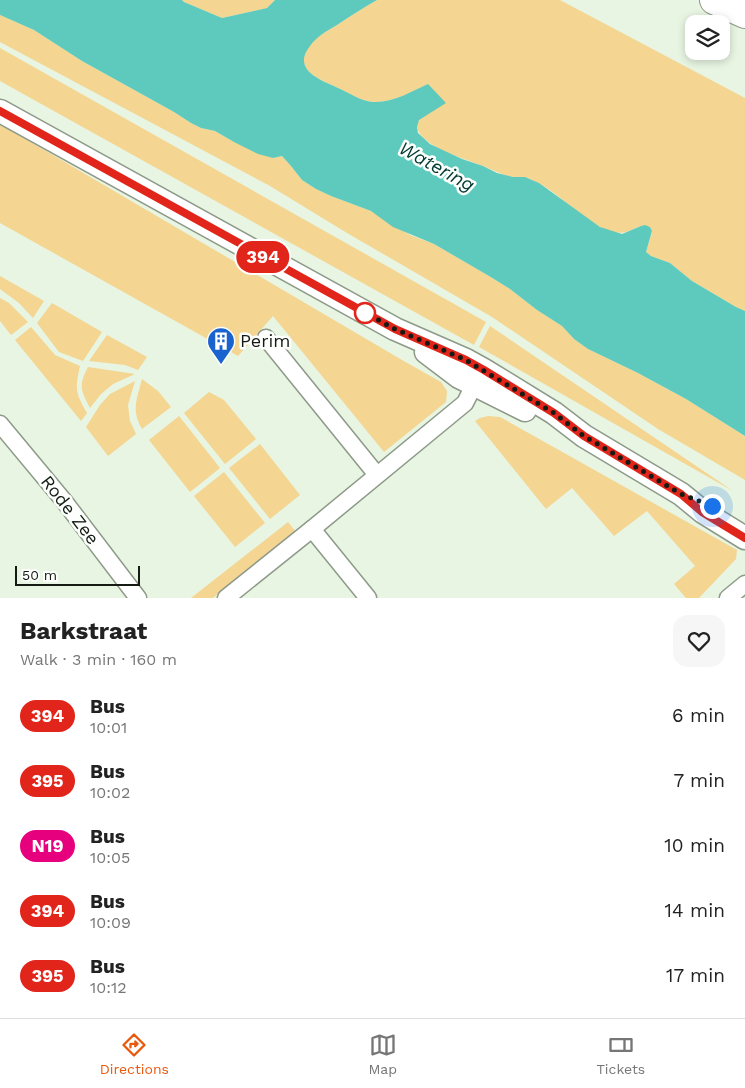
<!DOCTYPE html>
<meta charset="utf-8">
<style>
body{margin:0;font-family:"Work Sans",sans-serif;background:#f6f6f6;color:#222;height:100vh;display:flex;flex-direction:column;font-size:19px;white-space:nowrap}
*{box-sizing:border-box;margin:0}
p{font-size:16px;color:#767676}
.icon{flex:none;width:28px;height:28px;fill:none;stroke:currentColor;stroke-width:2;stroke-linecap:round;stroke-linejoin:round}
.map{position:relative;height:598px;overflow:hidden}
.sheet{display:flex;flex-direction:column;background:#fff;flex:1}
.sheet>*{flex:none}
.badge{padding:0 10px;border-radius:16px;font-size:18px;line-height:32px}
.controls{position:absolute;left:685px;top:15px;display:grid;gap:10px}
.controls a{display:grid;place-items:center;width:45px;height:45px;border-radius:10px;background:#fff;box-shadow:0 2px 8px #0003;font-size:25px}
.scale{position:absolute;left:15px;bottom:12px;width:125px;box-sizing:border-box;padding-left:5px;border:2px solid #151a13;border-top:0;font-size:14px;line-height:18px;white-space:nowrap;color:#151a13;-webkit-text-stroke:4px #fcfffb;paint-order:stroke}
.you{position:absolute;width:25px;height:25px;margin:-12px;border:4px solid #fff;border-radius:50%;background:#1a73e8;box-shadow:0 0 0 8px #1a73e833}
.map>.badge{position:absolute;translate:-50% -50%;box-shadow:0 0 0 2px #fff}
.round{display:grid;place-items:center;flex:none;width:52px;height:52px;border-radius:15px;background:#f6f6f6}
.headline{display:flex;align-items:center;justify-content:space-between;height:85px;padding:0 20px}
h1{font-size:24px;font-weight:700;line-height:38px}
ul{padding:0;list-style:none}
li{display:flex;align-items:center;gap:15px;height:65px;padding:0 20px}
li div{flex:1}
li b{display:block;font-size:19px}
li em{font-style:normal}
li .badge{min-width:55px;font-weight:700;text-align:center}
.tabs{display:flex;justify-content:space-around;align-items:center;height:70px;border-top:1px solid #e0e0e0;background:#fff;font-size:14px;color:#767676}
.tabs a{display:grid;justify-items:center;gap:2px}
.tabs .selected{color:#ea580c}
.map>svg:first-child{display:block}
.green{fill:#f4d591}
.water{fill:#5ecabd}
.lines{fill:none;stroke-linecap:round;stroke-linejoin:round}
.minor-casing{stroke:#8e9a89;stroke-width:19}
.secondary-casing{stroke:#8e9a89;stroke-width:25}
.motorway-casing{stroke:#8e9a89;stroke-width:30}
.minor{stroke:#fff;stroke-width:16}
.secondary{stroke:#fff;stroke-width:22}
.motorway{stroke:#fff;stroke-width:28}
.line-casing{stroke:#fff;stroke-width:11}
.line{stroke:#e1251b;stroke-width:8}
.walk{stroke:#151a13;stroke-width:5;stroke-dasharray:0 9}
.stop-dot{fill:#fff;stroke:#e1251b;stroke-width:2.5}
.labels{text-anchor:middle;stroke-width:5;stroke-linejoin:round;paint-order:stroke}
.poi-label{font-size:18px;fill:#151a13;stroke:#fcfffb;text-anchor:start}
.street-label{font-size:18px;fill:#151a13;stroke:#fcfffb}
.water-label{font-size:19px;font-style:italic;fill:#033833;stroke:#fcfffb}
</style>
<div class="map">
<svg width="745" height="598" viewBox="0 0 745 598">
<rect width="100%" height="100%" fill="#e8f5e2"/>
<g class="green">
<polygon points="182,0 275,0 267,8 222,18 184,2"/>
<path d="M 377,0 L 560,0 L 745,98 L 745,311 L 736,307 L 692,281 L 670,263 L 651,256 L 646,252 L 652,232 L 650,227 C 636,222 630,236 614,232 C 580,224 560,189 527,178 C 522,176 517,178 512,177 C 502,175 493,170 483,166 C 466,159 421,147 417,127 L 428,84 C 411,92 393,103 373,102 C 360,101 350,93 338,88 C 321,80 291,70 309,46 C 316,37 328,30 337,25 C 350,16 363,8 377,0 Z"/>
<polygon points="0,15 34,30 82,61 174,112 191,123 201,128 215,131 234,142 273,158 282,156 291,166 302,180 316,189 331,196 371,211 410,235 434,244 489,276 510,289 537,310 562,326 574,339 588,349 638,373 686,399 745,436 745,480 658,429 492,317 347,233 270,186 0,42"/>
<polygon points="0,48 486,322 474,345 0,81"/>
<polygon points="0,124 402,360 441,382 447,391 446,402 384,452 273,316 238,356 0,223"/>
<polygon points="0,276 44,301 33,318 19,303 0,289"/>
<polygon points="0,298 9,303 28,322 11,335 0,321"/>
<polygon points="52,303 102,332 83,361 59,352 37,323"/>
<polygon points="490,326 733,491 479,347"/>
<path d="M 31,327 L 55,355 L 80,366 C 75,389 75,392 87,413 L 81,421 L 15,340 Z"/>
<polygon points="107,335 147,357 138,370 125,365 89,361"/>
<path d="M 88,367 L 135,374 L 113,384 L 101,394 L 90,408 C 81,390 78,386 88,367 Z"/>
<path d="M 142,379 L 158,391 L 171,407 L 142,429 C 131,410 137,399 142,379 Z"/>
<polygon points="135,381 128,405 130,421 136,434 108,456 86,427 100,405 110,394"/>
<polygon points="209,392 224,400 256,439 225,464 184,413"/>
<polygon points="179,416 220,468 190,492 149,440"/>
<polygon points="488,416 500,417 737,550 736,559 699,598 686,598 674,584 695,566 647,511 614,536 572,488 546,509 475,421 480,418"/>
<polygon points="260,444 300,495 270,519 229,468"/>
<polygon points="224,472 265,523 235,547 194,496"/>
<polygon points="288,522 296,532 213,598 191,598"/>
</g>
<path class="water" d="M 0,0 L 182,0 L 184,2 L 222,18 L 267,8 L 275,0 L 377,0 C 363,8 350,16 337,25 C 328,30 316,37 310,46 C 291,70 321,80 338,88 C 350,93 360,101 373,102 C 393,103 410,92 428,84 L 446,103 L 419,120 L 417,127 L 418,133 L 430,144 L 462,159 L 483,166 L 497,173 L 513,177 L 525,177 L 539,183 L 600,227 L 622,234 L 641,226 L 645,225 L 650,227 L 652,231 L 646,252 L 651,256 L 670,263 L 692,281 L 736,307 L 745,311 L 745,436 L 686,399 L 638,373 L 588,349 L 574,339 L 562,326 L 537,310 L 510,289 L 489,276 L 434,244 L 393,227 L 371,211 L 331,196 L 316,189 L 302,180 L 291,166 L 282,156 L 273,158 L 258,154 L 234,142 L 215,131 L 201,128 L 191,123 L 174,112 L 82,61 L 34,30 L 0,15 Z"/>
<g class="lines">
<g class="minor-casing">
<g id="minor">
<polyline points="266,338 377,475"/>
<polyline points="0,424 64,501 138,598"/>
<polyline points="312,529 368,598"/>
<polyline points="226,598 312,529 465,403 474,385 480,376"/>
<polyline points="728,598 745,584"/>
</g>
</g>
<g class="secondary-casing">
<g id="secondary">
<polyline points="0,111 395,329 466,360 484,370 554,413 584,436 681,494 703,512 745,538"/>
<polyline points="426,352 459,377 525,410"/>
</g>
</g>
<g class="motorway-casing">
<polyline id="motorway" points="714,0 745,14"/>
</g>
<use href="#minor" class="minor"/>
<use href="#secondary" class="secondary"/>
<use href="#motorway" class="motorway"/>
</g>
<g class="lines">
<g class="line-casing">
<polyline id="line" points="0,111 395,329 466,360 484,370 554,413 584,436 681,494 702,512 745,538"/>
</g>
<use href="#line" class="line"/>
<polyline class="walk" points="365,313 360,310 395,329 466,360 554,413 584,436 681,494 712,506"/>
</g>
<defs>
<g id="building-pin" transform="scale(1.4375)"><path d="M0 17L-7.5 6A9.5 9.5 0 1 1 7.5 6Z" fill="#1a63ce" stroke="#fcfffb"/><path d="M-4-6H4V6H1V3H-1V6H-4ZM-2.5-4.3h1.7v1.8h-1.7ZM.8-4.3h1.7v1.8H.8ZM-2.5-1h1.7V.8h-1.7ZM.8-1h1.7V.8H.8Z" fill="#fff"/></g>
</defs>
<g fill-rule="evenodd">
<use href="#building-pin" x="221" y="341"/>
</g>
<circle class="stop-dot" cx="365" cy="313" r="10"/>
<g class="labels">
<g class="poi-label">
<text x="240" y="347">Perim</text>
</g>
<g class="street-label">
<text transform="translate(70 510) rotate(52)" y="6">Rode Zee</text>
</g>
<g class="water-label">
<text transform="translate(437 166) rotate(29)" y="7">Watering</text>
</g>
</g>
</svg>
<div class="controls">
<a><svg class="icon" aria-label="layers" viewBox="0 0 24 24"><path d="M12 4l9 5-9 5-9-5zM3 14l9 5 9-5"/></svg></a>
</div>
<div class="scale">50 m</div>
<div class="you" style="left:712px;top:506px"></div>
<b class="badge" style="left:263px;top:257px;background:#e1251b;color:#fff">394</b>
</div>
<section class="sheet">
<div class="headline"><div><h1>Barkstraat</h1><p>Walk · 3 min · 160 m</p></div><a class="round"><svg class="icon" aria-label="heart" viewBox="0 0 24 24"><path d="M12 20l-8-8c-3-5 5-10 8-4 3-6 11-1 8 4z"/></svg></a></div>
<ul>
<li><span class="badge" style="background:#e1251b;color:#fff">394</span><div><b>Bus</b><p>10:01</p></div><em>6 min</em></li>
<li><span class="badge" style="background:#e1251b;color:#fff">395</span><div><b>Bus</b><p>10:02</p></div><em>7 min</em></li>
<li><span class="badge" style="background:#e6007e;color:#fff">N19</span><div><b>Bus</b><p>10:05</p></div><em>10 min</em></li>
<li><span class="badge" style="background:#e1251b;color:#fff">394</span><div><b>Bus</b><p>10:09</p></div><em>14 min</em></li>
<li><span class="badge" style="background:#e1251b;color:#fff">395</span><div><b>Bus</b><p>10:12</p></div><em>17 min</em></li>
</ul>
</section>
<nav class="tabs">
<a class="selected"><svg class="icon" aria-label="directions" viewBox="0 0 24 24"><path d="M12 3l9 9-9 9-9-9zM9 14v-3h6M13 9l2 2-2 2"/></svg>Directions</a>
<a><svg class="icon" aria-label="map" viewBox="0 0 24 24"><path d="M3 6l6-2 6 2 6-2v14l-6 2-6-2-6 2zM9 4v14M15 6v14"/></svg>Map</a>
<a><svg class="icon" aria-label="tickets" viewBox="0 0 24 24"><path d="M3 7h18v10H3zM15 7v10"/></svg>Tickets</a>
</nav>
